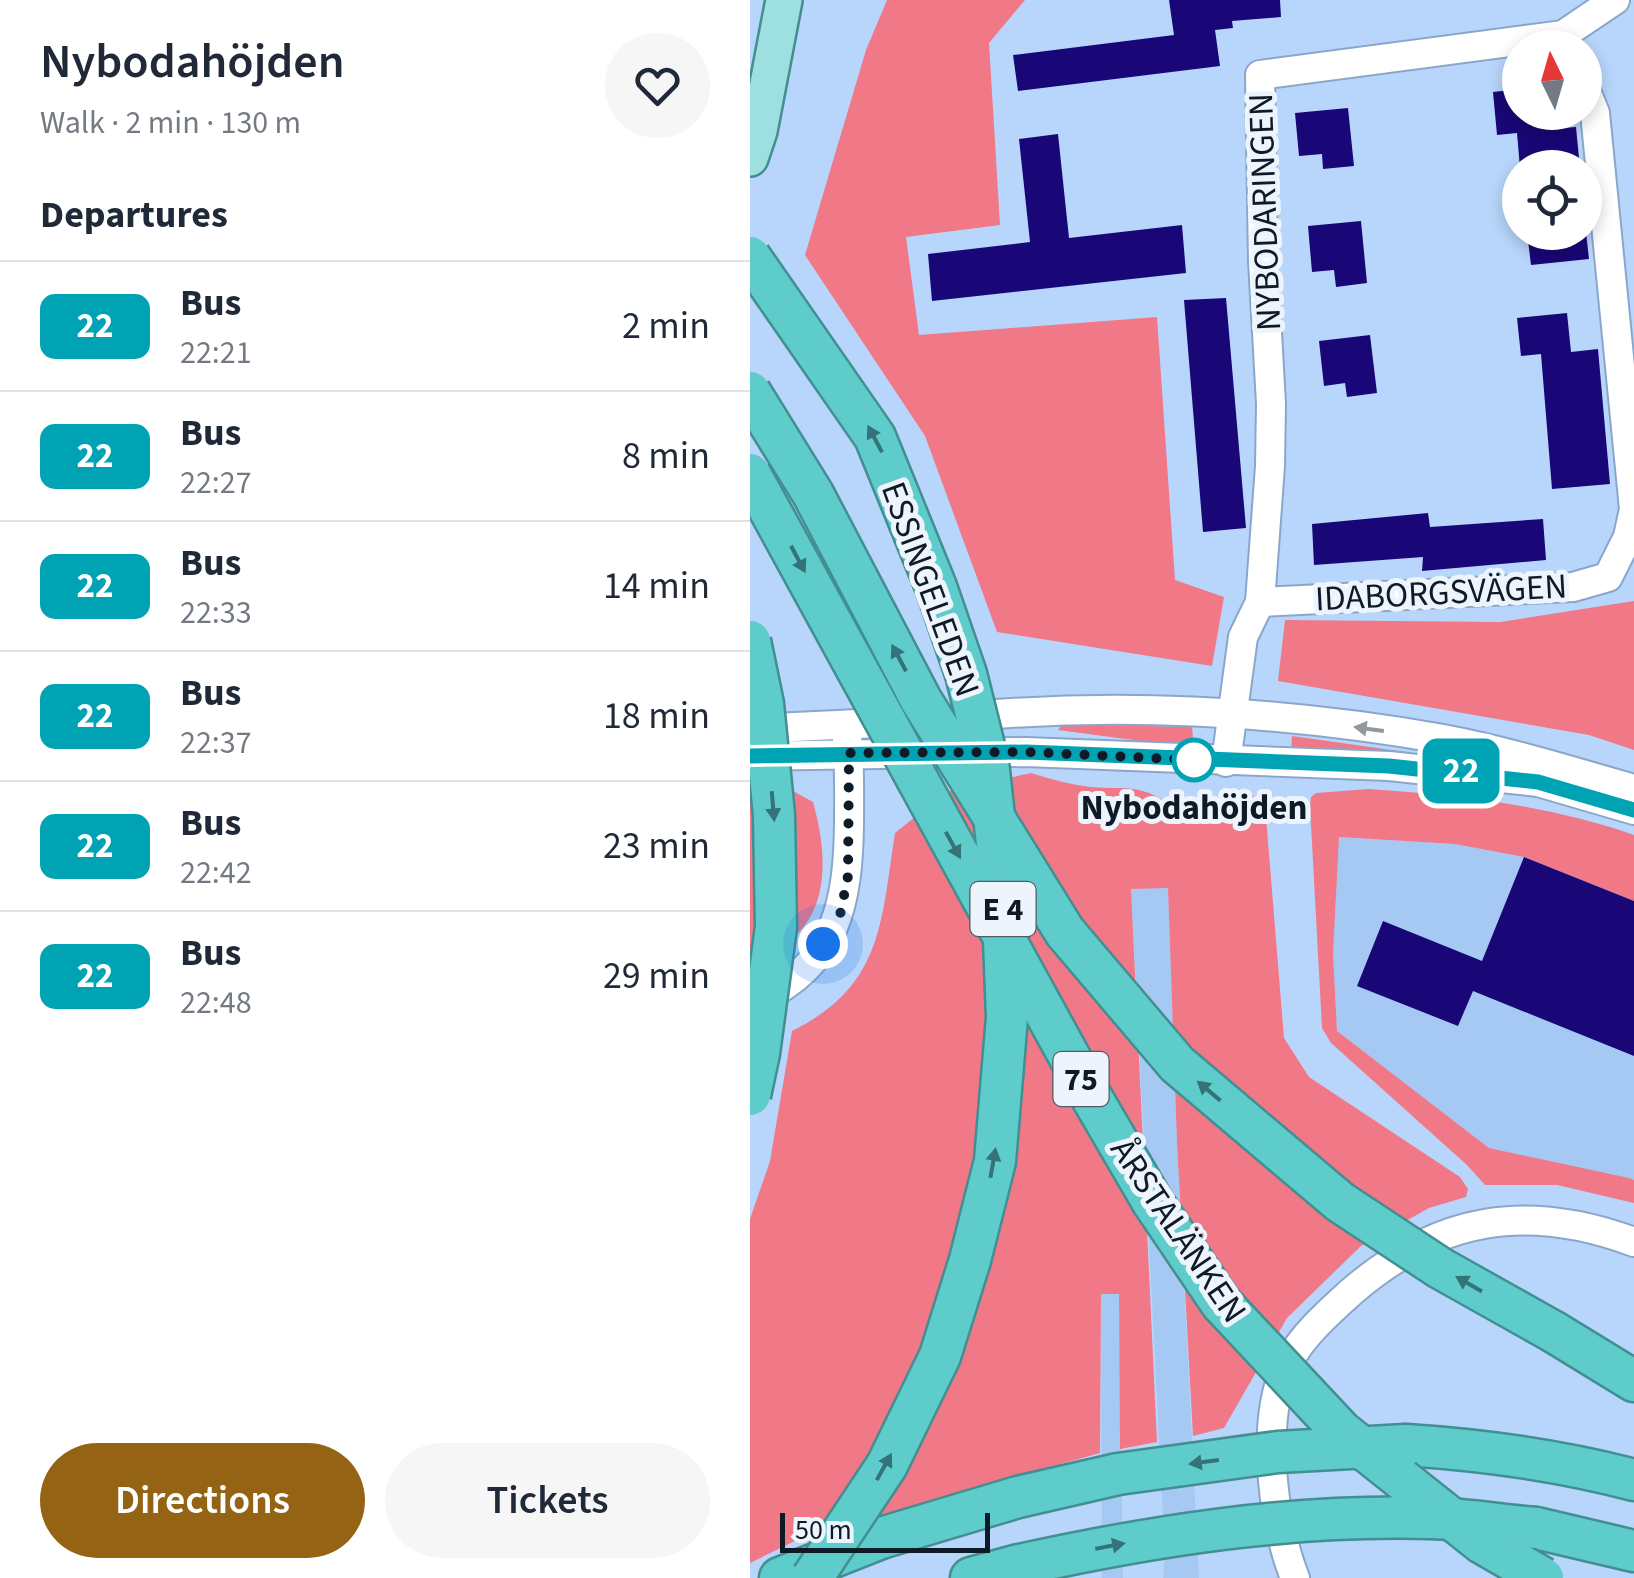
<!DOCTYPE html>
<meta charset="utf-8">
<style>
body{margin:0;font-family:"Source Sans 3",sans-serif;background:#f6f6f7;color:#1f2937;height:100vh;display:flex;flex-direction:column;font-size:38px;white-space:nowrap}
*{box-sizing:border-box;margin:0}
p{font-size:32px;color:#747a83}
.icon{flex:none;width:55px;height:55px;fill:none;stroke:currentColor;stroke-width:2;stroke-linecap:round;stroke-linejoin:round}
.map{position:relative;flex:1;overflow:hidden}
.sheet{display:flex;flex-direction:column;background:#fff;width:750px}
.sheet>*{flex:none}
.badge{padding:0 20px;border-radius:15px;font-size:35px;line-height:65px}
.needle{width:65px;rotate:355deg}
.tools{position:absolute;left:752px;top:30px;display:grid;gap:20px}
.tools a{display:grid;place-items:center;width:100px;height:100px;border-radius:50%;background:#fff;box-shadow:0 5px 15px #0003;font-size:50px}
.scale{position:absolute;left:30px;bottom:25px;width:210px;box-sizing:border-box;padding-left:10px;border:5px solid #0f1a27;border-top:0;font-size:28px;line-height:35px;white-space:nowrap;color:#0f1a27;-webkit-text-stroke:8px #eef4fc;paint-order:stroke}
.you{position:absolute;width:50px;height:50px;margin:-25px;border:8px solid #fff;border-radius:50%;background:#1a73e8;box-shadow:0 0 0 15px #1a73e833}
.map>.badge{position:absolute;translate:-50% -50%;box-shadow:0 0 0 5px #fff}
h2{padding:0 40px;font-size:38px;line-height:90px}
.round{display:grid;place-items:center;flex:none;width:105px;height:105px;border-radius:52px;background:#f6f6f7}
.head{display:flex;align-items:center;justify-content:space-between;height:170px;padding:0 40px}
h1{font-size:48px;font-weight:600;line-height:75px}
.cta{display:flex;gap:20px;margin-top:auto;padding:20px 40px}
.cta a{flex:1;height:115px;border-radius:60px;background:#946414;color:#fff;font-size:40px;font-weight:600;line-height:115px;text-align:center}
.cta a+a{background:#f6f6f7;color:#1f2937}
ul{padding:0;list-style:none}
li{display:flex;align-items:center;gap:30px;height:130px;padding:0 40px;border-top:2px solid #e0e1e3}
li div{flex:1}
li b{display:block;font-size:38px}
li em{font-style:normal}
li .badge{min-width:110px;font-weight:700;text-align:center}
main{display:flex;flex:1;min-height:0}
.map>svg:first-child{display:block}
.built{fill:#a6c9f4}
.green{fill:#f17887}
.building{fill:#190777}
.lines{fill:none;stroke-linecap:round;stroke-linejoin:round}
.minor-casing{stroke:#8aa7ca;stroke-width:32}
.major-casing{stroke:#428e91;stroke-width:40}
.highway-casing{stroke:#428e91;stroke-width:45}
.minor{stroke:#fff;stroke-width:28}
.major{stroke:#9ee0df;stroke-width:35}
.highway{stroke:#5eccca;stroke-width:40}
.highway-bridge-casing{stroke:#428e91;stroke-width:45;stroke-linecap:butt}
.highway-bridge{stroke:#5eccca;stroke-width:40}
.oneway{fill:#367378}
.oneway2{fill:#93989e}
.line-casing{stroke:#fff;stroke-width:22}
.line{stroke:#00a3b4;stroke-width:15}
.walk{stroke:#0f1a27;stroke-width:10;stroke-dasharray:0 18}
.stop-dot{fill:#fff;stroke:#00a3b4;stroke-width:5}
.labels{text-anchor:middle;stroke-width:10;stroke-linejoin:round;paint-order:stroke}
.shield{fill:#eef4fc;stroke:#525b67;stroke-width:2.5}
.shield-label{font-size:32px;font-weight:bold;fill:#0f1a27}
.street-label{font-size:35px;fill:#0f1a27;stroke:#eef4fc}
.stop-label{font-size:35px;font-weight:bold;fill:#0f1a27;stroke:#eef4fc}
</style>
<main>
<section class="sheet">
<div class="head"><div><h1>Nybodahöjden</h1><p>Walk · 2 min · 130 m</p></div><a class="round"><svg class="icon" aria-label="heart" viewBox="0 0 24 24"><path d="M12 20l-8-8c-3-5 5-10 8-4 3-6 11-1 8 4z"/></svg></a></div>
<h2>Departures</h2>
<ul>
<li><span class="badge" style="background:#00a3b4;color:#fff">22</span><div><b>Bus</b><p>22:21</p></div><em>2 min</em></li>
<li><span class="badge" style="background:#00a3b4;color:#fff">22</span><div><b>Bus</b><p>22:27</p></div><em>8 min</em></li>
<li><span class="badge" style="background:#00a3b4;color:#fff">22</span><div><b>Bus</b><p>22:33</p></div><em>14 min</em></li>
<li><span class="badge" style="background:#00a3b4;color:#fff">22</span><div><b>Bus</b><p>22:37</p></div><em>18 min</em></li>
<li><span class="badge" style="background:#00a3b4;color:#fff">22</span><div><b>Bus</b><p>22:42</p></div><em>23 min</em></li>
<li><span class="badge" style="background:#00a3b4;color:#fff">22</span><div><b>Bus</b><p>22:48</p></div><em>29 min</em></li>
</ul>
<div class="cta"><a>Directions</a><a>Tickets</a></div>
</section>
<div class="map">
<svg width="884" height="1578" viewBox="0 0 884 1578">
<rect width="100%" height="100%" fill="#b8d6fb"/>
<g class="built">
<polygon points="589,837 705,844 774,857 884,901 884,1180 739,1148 587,1031 583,954"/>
<polygon points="418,887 427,1143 449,1578 413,1578 415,1557 381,889"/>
<polygon points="369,1293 373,1578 352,1578 351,1294"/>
</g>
<g class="green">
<polygon points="137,0 275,0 239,43 250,225 156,237 169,335 407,317 425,580 474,597 462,666 247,632 175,436 55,255 116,50"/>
<polygon points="884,601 884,750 839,735 528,681 535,620 750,622"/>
<polygon points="352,725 442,727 444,748 308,730 311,726"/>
<polygon points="542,736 656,752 660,756 541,752"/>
<path d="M 281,773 C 301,779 321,785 341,787 C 358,789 380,786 396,792 C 419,800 431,817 461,810 C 481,805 498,783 515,805 L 534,1038 L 559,1077 L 710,1177 L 718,1189 L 716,1197 L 679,1208 L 611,1246 L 537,1318 L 474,1428 L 443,1436 L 427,1143 L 418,888 L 381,889 L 407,1442 L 370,1449 L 369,1294 L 351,1294 L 350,1453 L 53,1537 L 0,1563 L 0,1219 L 20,1161 L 42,1031 C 133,986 131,922 145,833 L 196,792 Z"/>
<path d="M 619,789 C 709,795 798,805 884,835 L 884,901 L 774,857 L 705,844 L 589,837 L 583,954 L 587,1031 L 739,1148 L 879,1178 L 884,1180 L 884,1203 L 807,1185 L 735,1185 L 717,1165 L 581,1043 L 572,1028 L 560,806 L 561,797 L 566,793 Z"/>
<path d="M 0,790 L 43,791 L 63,802 C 75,845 82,902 45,936 C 32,948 15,958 0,969 Z"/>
</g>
<g class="building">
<polygon points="419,0 530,0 531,17 482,21 483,28 465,30 470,66 268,91 263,55 424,35"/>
<polygon points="770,89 770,112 799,112 801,129 826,127 830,168 770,168 767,133 747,135 743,92"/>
<polygon points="598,108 604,166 573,169 572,154 549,156 545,113"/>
<polygon points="308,134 319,238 432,225 436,273 182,301 178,254 280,242 269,139"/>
<polygon points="611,221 617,283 586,287 584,270 562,272 558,226"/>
<polygon points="777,232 836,232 839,259 781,265"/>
<polygon points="476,298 496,528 453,532 434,300"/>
<polygon points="817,313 821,352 848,349 860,484 802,489 791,354 771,356 767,318"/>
<polygon points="620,335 627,393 597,397 595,383 574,386 569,341"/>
<polygon points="678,513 680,527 793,519 796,560 672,571 673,557 564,565 562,524"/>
<polygon points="774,857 884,901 884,1056 723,991 708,1026 607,986 633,921 732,961"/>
</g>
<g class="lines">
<g class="minor-casing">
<g id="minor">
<polyline points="835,89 845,113 884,509"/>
<polyline points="510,602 823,587 858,577 878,537 884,509"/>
<path d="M 209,717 C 371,702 533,711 693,739 C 757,751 821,771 884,789"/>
<polyline points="0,729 151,722"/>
<polyline points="1,756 276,752 639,766 788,782 884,810"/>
<polyline points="476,762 493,637 510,602 520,466 521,404 513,261 510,75 813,35 865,0"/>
<path d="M 10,999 C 87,964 98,901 99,824 C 99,796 100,767 97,738"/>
<path d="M 545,1578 C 522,1521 509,1417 539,1361 C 553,1335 579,1312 600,1293 C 687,1217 776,1202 884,1242"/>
</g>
</g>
<g class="major-casing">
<polyline id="major" points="0,158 9,131 34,0"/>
</g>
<g class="highway-casing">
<g id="highway">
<polyline points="804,1332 884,1381"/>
<path d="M 656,1445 C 734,1450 808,1460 884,1480"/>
<polyline points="786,1528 884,1551"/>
<polyline points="30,1578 131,1538 268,1497"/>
<polyline points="221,1578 265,1566"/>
</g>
</g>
<use href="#minor" class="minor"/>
<use href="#major" class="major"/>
<use href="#highway" class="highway"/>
<g class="highway-bridge-casing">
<g id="highway-bridge">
<polyline points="0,257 125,437 186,587 216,674 238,762 252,889 257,1017 245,1161 220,1260 190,1356 137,1465 62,1578"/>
<polyline points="0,392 63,494 171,700 315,932 427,1064 590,1202 690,1268 804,1332"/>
<polyline points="0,474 342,1098 402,1201 471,1303 591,1431 732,1543 793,1578"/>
<polyline points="0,641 13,704 24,815 26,927 9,1053 0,1095"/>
<polyline points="268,1497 368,1474 528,1452 656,1445"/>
<path d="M 265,1566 C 401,1536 540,1514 680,1518 C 715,1519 751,1525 786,1528"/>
</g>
</g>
<use href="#highway-bridge" class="highway-bridge"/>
</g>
<defs><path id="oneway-solid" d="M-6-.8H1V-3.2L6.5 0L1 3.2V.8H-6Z" transform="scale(2.5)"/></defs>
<g class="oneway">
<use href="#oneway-solid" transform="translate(125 439) rotate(-118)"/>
<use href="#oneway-solid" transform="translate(48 559) rotate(62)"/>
<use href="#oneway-solid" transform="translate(149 658) rotate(-118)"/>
<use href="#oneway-solid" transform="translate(23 806) rotate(85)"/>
<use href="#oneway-solid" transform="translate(203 845) rotate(61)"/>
<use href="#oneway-solid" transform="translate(459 1091) rotate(-140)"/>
<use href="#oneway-solid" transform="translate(243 1163) rotate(-80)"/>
<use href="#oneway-solid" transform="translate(719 1284) rotate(-150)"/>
<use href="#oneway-solid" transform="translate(454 1462) rotate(172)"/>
<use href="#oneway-solid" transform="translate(134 1467) rotate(-61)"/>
<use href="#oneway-solid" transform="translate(360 1546) rotate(-11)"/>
</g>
<use class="oneway2" href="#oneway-solid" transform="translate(619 729) rotate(-172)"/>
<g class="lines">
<g class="line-casing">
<polyline id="line" points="0,756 276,752 639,766 788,782 884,810"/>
</g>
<use href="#line" class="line"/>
<polyline class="walk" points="73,944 90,915 98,876 99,753 276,752 444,760"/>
</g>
<circle class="stop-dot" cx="444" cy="760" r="20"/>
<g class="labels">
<g class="shield">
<rect x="220.5" y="882" width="65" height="54" rx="8"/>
<rect x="303.5" y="1052" width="55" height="54" rx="8"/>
</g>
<g class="shield-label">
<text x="253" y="920">E 4</text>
<text x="331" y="1090">75</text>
</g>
<g class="street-label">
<text transform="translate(514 212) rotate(-92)" y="12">NYBODARINGEN</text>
<text transform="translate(181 589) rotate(70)" y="12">ESSINGELEDEN</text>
<text transform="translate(691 592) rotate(-3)" y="12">IDABORGSVÄGEN</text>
<text transform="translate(429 1230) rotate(56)" y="12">ÅRSTALÄNKEN</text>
</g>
<g class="stop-label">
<text x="444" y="819">Nybodahöjden</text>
</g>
</g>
</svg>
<div class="tools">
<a><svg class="needle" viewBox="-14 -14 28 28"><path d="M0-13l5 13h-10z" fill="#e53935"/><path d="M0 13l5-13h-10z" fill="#747a83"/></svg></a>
<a><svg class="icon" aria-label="locate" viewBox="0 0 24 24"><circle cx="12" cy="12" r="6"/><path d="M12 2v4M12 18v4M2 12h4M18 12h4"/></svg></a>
</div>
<div class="scale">50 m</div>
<div class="you" style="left:73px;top:944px"></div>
<b class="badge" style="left:711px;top:771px;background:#00a3b4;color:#fff">22</b>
</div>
</main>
